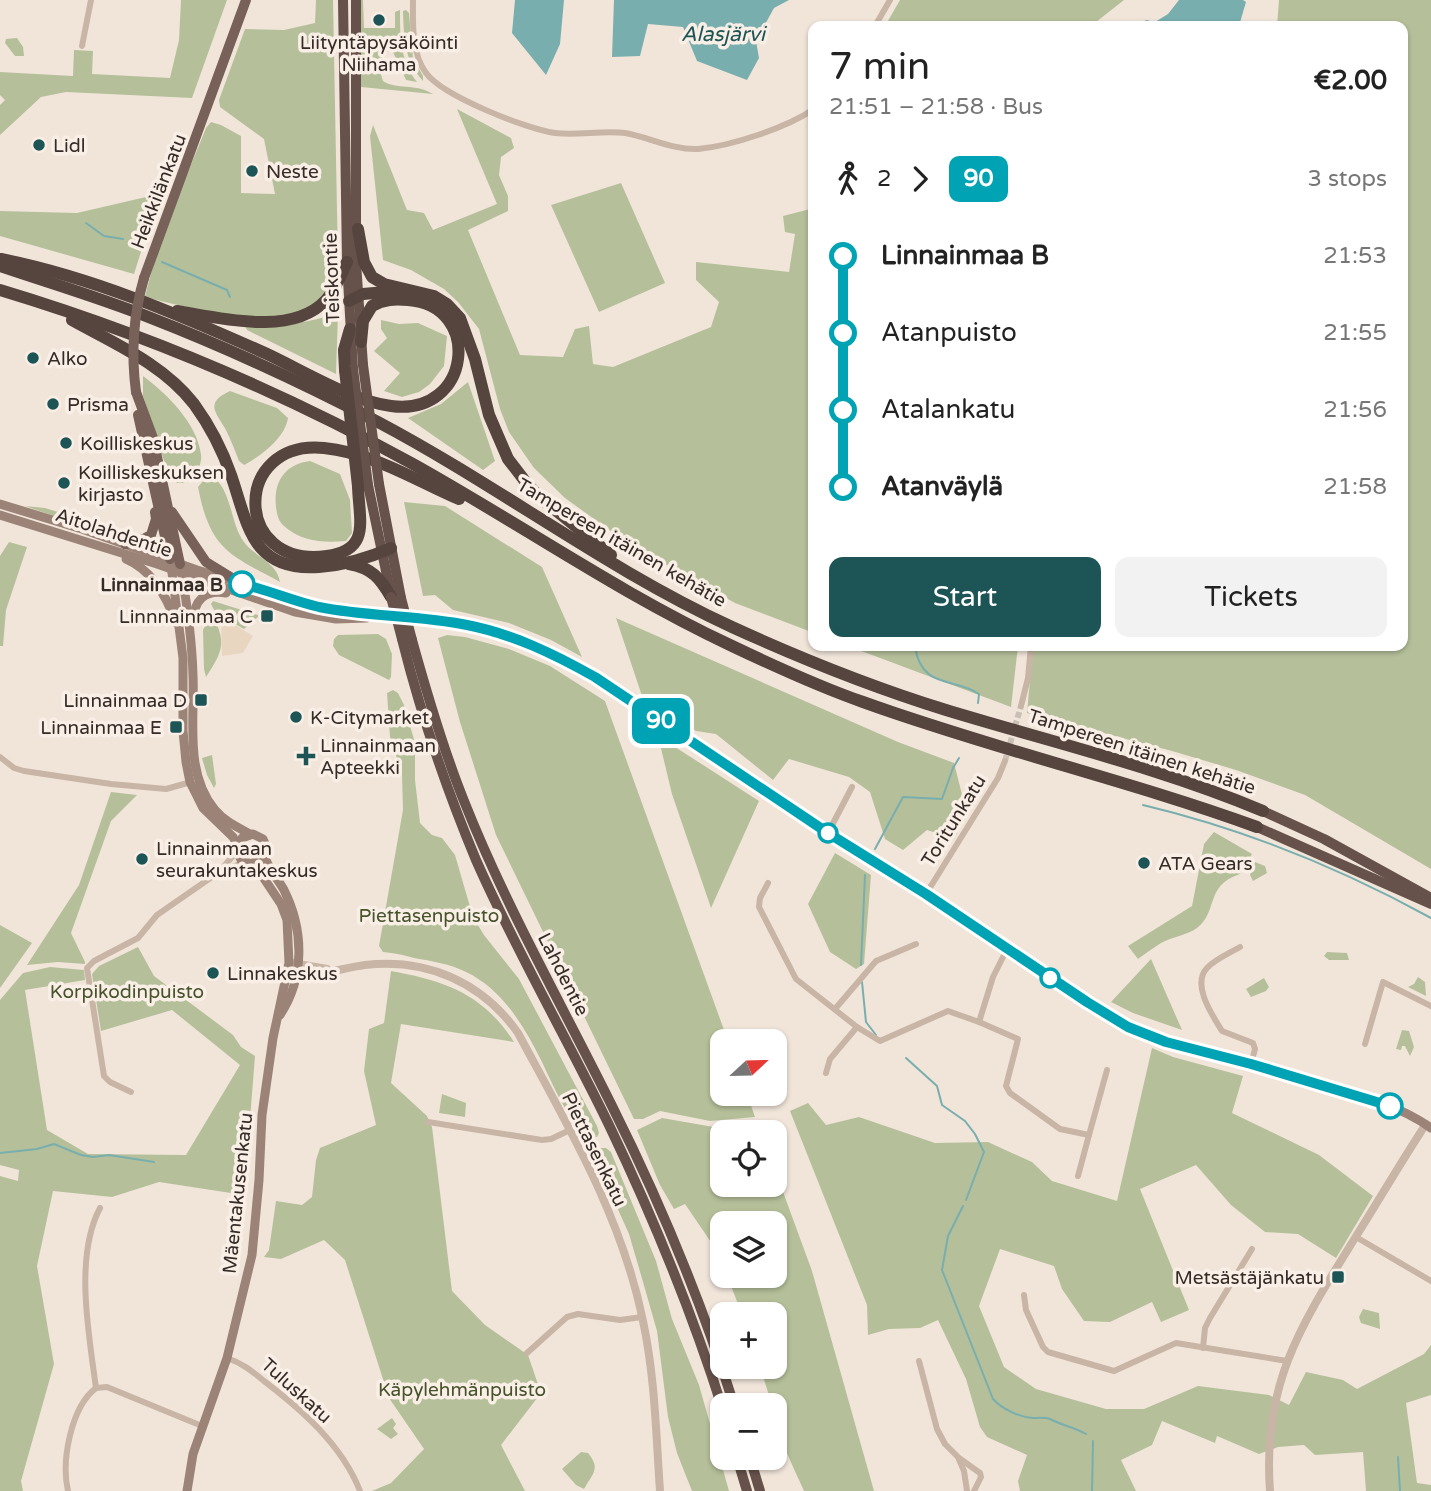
<!DOCTYPE html>
<meta charset="utf-8">
<style>
body{margin:0;font-family:"Varela Round",sans-serif;background:#f2f2f2;color:#222;height:100vh;display:flex;flex-direction:column;font-size:26px;white-space:nowrap}
*{box-sizing:border-box;margin:0}
p{font-size:23px;color:#767676}
.icon{flex:none;width:38px;height:38px;fill:none;stroke:currentColor;stroke-width:2;stroke-linecap:round;stroke-linejoin:round}
.map{position:relative;flex:1;overflow:hidden}
.sheet{position:absolute;left:808px;top:21px;width:600px;height:630px;display:flex;flex-direction:column;background:#fff;border-radius:14px;box-shadow:0 2px 5px #0004}
.sheet>*{flex:none}
.badge{padding:0 14px;border-radius:10px;font-size:24px;line-height:46px}
.needle{width:46px;rotate:68deg}
.controls{position:absolute;left:710px;top:1029px;display:grid;gap:14px}
.controls a{display:grid;place-items:center;width:77px;height:77px;border-radius:14px;background:#fff;box-shadow:0 2px 5px #0004;font-size:35px}
.map>.badge{position:absolute;translate:-50% -50%;box-shadow:0 0 0 4px #fff}
.legs{display:flex;align-items:center;gap:10px;height:77px;padding:0 21px;font-size:23px}
.legs p{margin-inline-start:auto}
.head{display:flex;align-items:center;justify-content:space-between;height:119px;padding:0 21px}
h1{font-size:38px;font-weight:600;line-height:52px}
.button{display:flex;gap:14px;margin-top:auto;padding:14px 21px}
.button a{flex:1;height:80px;border-radius:14px;background:#1d5456;color:#fff;font-size:28px;font-weight:600;line-height:80px;text-align:center}
.button a+a{background:#f2f2f2;color:#222}
ul{padding:0 21px;list-style:none}
li{display:flex;align-items:center;gap:24px;height:77px;font-size:26px}
li i{display:grid;place-items:center;width:10px;height:100%;margin:0 9px;background:currentColor}
li i::after{content:'';width:18px;height:18px;margin:-9px;border:5px solid;border-radius:50%;background:#fff}
li p{margin-inline-start:auto}
li:first-child i{background:linear-gradient(#0000 50%,currentColor 0)}
li:last-child i{background:linear-gradient(currentColor 50%,#0000 0)}
.map>svg:first-child{display:block}
.green{fill:#b5c09a}
.plaza{fill:#e9d6c1}
.water{fill:#79aeae}
.lines{fill:none;stroke-linecap:round;stroke-linejoin:round}
.stream{stroke:#79aeae;stroke-width:2}
.minor-tunnel{stroke:#cbc0b6;stroke-width:6;stroke-dasharray:6 3;stroke-linecap:butt}
.minor{stroke:#c9b5a6;stroke-width:6}
.tertiary{stroke:#c9b5a6;stroke-width:8}
.secondary{stroke:#9c8377;stroke-width:9}
.primary{stroke:#776158;stroke-width:10}
.trunk{stroke:#66524b;stroke-width:10}
.motorway{stroke:#56443e;stroke-width:12}
.primary-bridge{stroke:#776158;stroke-width:10}
.trunk-bridge{stroke:#66524b;stroke-width:10}
.motorway-bridge{stroke:#56443e;stroke-width:12}
.line-1-casing{stroke:#fff;stroke-width:16}
.line-1{stroke:#00a3b4;stroke-width:10}
.poi-dot{fill:#1d5456;stroke:#f9efe6;stroke-width:2.5}
.stop-1-dot{fill:#fff;stroke:#00a3b4;stroke-width:3.5}
.labels{text-anchor:middle;stroke-width:7;stroke-linejoin:round;paint-order:stroke}
.poi-label{font-size:19px;fill:#352b27;stroke:#f9efe6;text-anchor:start}
.street-label{font-size:19px;fill:#352b27;stroke:#f9efe6}
.stop-label{font-size:19px;font-weight:bold;fill:#352b27;stroke:#f9efe6;text-anchor:end}
.park-label{font-size:19px;fill:#46532b;stroke:#f9efe6}
.water-label{font-size:21px;font-style:italic;fill:#1d5456;stroke:#f9efe6}
</style>
<div class="map">
<svg width="1431" height="1491" viewBox="0 0 1431 1491">
<rect width="100%" height="100%" fill="#f1e5da"/>
<g class="green">
<polygon points="181,0 227,0 192,98 66,92 41,97 0,135 0,105 5,100 0,95 0,72 73,76 74,50 93,51 92,74 170,78 179,40"/>
<path d="M 316,0 L 333,0 L 338,262 C 335,278 329,294 316,305 C 282,332 184,307 145,297 C 158,239 184,183 206,128 L 211,122 L 221,125 L 241,136 L 241,193 L 275,194 L 264,139 L 220,107 L 219,100 L 245,29 L 284,30 L 315,23 Z"/>
<path d="M 360,0 L 363,0 L 364,28 L 395,28 L 395,12 L 400,10 C 400,37 400,61 417,82 L 406,80 L 392,50 C 377,55 379,68 383,81 C 396,90 416,83 433,94 L 361,87 Z"/>
<polygon points="900,0 1124,0 1091,26 885,26"/>
<polygon points="1279,0 1431,0 1431,869 1305,795 1236,770 1172,751 1027,713 1033,646 1404,646 1404,26 1277,26"/>
<path d="M 406,10 L 409,13 L 413,58 L 423,76 L 423,81 C 404,60 404,38 403,11 Z"/>
<polygon points="17,38 23,47 24,56 15,56 5,43 6,39"/>
<polygon points="457,109 511,138 514,148 501,157 499,175 508,196 508,211 468,230 520,355 563,357 575,329 589,326 593,364 613,367 711,327 719,302 696,280 696,262 789,272 795,234 785,232 783,216 814,208 814,633 735,603 629,544 565,498 534,468 509,432 500,409 479,329 458,302 444,289 411,270 383,260 370,136 373,125 407,210 424,213 433,230 497,204"/>
<polygon points="621,183 665,283 599,312 551,205"/>
<polygon points="159,194 134,274 0,236 0,211 77,213"/>
<path d="M 338,313 L 336,374 L 247,330 L 245,326 C 277,325 308,324 338,313 Z"/>
<polygon points="381,320 399,324 418,323 447,336 444,366 430,384 419,392 402,397 384,391 400,373 374,351 387,338 381,329"/>
<path d="M 143,376 C 167,394 197,423 201,455 C 202,461 198,470 197,477 L 183,483 L 177,483 L 169,476 L 143,396 Z"/>
<polygon points="468,382 495,461 483,470 408,418 441,404"/>
<path d="M 230,391 L 277,408 L 288,418 C 285,438 261,456 244,465 L 239,461 C 235,451 231,440 226,430 C 216,412 204,403 230,391 Z"/>
<path d="M 310,461 L 340,474 L 350,500 L 352,533 L 346,541 C 324,543 302,542 284,526 C 278,521 277,514 276,507 C 273,482 285,464 310,461 Z"/>
<path d="M 209,474 C 233,488 229,522 244,542 C 255,557 277,562 280,582 C 228,554 210,549 198,487 Z"/>
<polygon points="404,502 445,506 542,567 582,657 551,640 509,623 453,610 435,595 423,596"/>
<polygon points="25,506 45,508 81,519 80,522 63,519"/>
<polygon points="9,542 27,547 6,610 3,646 0,646 0,556"/>
<polygon points="213,601 258,615 258,617 244,629 222,617 221,623 211,604"/>
<path d="M 212,613 C 226,643 224,649 206,677 L 204,669 L 203,630 Z"/>
<polygon points="616,618 898,742 954,763 967,814 954,839 927,830 903,850 885,839 870,792 849,777 789,759 773,780 716,734 696,731 642,696"/>
<polygon points="378,634 386,639 392,654 391,677 389,680 339,655 333,646 334,639 338,635"/>
<polygon points="447,635 465,637 509,649 550,666 605,701 728,1041 723,1041 723,1094 747,1094 755,1117 710,1121 660,1111 643,1119 634,1119 496,835 460,722 438,638"/>
<polygon points="848,646 1018,646 1011,707"/>
<path d="M 393,690 L 398,693 L 404,705 L 415,743 L 415,780 L 420,823 L 432,835 L 442,838 L 455,855 L 473,917 L 484,935 L 519,979 L 597,1126 L 599,1133 L 597,1137 L 588,1137 C 566,1117 554,1087 541,1060 C 524,1026 502,989 466,972 C 450,964 432,961 414,958 C 404,955 394,953 383,952 L 379,946 L 403,810 L 402,774 L 390,737 L 387,693 Z"/>
<polygon points="658,736 759,801 711,908 672,794"/>
<polygon points="212,755 216,784 214,788 207,775 202,758"/>
<polygon points="111,792 137,795 111,821 71,933 85,962 85,964 58,962 27,965 79,885"/>
<path d="M 1214,832 L 1252,854 L 1240,874 C 1204,886 1219,911 1197,928 C 1187,935 1172,937 1161,943 C 1153,948 1145,954 1138,959 L 1128,946 L 1192,906 L 1204,844 Z"/>
<polygon points="835,853 871,875 864,964 856,969 830,952 808,904"/>
<polygon points="1255,862 1265,866 1267,873 1253,881 1250,875"/>
<polygon points="0,925 32,943 0,988"/>
<polygon points="138,947 154,976 233,1035 241,1047 255,1056 244,1195 159,1182 112,1197 53,1191 37,1266 54,1364 21,1481 23,1491 0,1491 0,1176 18,1181 19,1170 0,1165 0,1000 23,973 50,967 84,970 85,980 25,990 47,1130 88,1154 186,1155 240,1065 172,1010 101,1031 92,974 99,966"/>
<polygon points="1327,952 1347,953 1349,960 1329,960 1324,956"/>
<polygon points="1151,959 1182,1030 1133,1013 1111,1002"/>
<path d="M 391,971 C 446,981 483,994 514,1042 L 401,1024 L 391,1083 L 427,1116 L 432,1127 L 452,1291 L 485,1325 L 528,1355 L 541,1393 L 501,1445 L 525,1491 L 372,1491 L 391,1483 L 424,1449 L 389,1398 L 345,1260 L 324,1240 L 281,1259 L 264,1257 L 269,1250 L 276,1201 L 302,1205 L 312,1197 L 316,1160 L 320,1148 L 376,1125 L 364,1071 L 369,1029 L 384,1023 Z"/>
<polygon points="1418,977 1425,982 1426,996 1408,987 1414,984"/>
<polygon points="1264,978 1269,987 1266,991 1251,997 1246,989"/>
<polygon points="1402,1030 1409,1031 1414,1047 1410,1056 1405,1046 1402,1046 1401,1050 1396,1049"/>
<polygon points="1152,1048 1173,1057 1243,1076 1232,1113 1319,1155 1373,1196 1336,1258 1298,1234 1265,1232 1231,1205 1196,1165 1140,1189 1189,1310 1161,1322 1152,1302 1110,1322 1084,1321 1062,1289 1054,1266 1000,1249 979,1306 1004,1367 1036,1389 1106,1409 1144,1409 1198,1386 1269,1395 1289,1405 1306,1372 1343,1380 1357,1389 1424,1354 1431,1345 1431,1395 1406,1403 1417,1483 1431,1485 1431,1491 1366,1491 1363,1452 1315,1455 1304,1445 1278,1447 1259,1454 1217,1436 1215,1443 1162,1421 1152,1445 1121,1460 1136,1491 1020,1491 1018,1481 1027,1455 987,1437 980,1427 966,1379 938,1320 920,1328 889,1329 868,1335 867,1305 790,1111 808,1103 826,1125 859,1117 935,1143 988,1142 1032,1162 1052,1181 1117,1201"/>
<polygon points="442,1094 466,1103 465,1117 439,1113"/>
<path d="M 662,1118 L 725,1129 L 758,1123 L 761,1132 L 723,1132 L 723,1185 L 775,1185 L 775,1170 L 812,1271 L 874,1491 L 804,1491 C 793,1465 775,1434 775,1405 L 772,1405 L 760,1367 L 775,1367 L 775,1314 L 742,1314 L 727,1276 L 775,1276 L 775,1223 L 723,1223 L 723,1264 L 719,1254 L 685,1204 L 674,1209 L 660,1185 L 637,1130 Z"/>
<polygon points="596,1148 606,1148 611,1152 656,1261 672,1319 699,1385 729,1491 692,1491 677,1453 668,1417 657,1331 641,1275 629,1234 593,1154"/>
<polygon points="1363,1309 1379,1313 1380,1329 1361,1323 1359,1317"/>
<polygon points="392,1418 396,1424 393,1428 398,1434 391,1439 377,1429"/>
<path d="M 581,1452 L 588,1453 C 601,1469 593,1473 584,1489 L 576,1485 L 562,1469 Z"/>
</g>
<polygon class="plaza" points="227,620 253,636 243,653 222,656 221,623"/>
<g class="water">
<polygon points="515,0 564,0 560,44 546,75 512,33"/>
<polygon points="614,0 789,0 774,8 756,41 759,58 747,80 697,61 683,27 648,24 640,56 612,57"/>
<polygon points="1179,0 1243,0 1246,2 1239,26 1140,26 1146,20 1155,22 1168,14"/>
</g>
<g class="lines">
<g class="stream">
<polyline points="86,223 104,236 123,239"/>
<polyline points="162,262 227,290 230,297"/>
<path d="M 915,646 C 921,690 955,677 979,694 L 978,703"/>
<path d="M 1143,805 C 1244,829 1340,868 1431,918"/>
<polyline points="875,849 903,797 942,799 953,768 959,758"/>
<polyline points="861,965 865,875"/>
<polyline points="862,982 866,1022 876,1035"/>
<polyline points="906,1058 937,1086 942,1105 965,1121 975,1134 984,1152 966,1200"/>
<polyline points="0,1153 37,1149 54,1144 81,1155 93,1157 109,1155 154,1162"/>
<path d="M 963,1206 L 948,1236 L 942,1270 L 993,1399 C 1002,1409 1019,1417 1033,1418 C 1038,1418 1045,1417 1050,1419 C 1061,1425 1074,1427 1086,1434"/>
<polyline points="1398,1457 1400,1491"/>
<polyline points="1092,1491 1093,1441"/>
</g>
<polyline class="minor-tunnel" points="1005,761 1021,706"/>
<g class="minor">
<path d="M 413,0 C 413,24 411,52 426,73 C 443,96 526,129 555,133 C 578,136 602,130 625,133 C 649,137 672,150 698,149 C 731,146 786,128 814,109"/>
<polyline points="875,26 890,0"/>
<polyline points="82,46 91,0"/>
<polyline points="1021,706 1028,678 1031,646"/>
<polyline points="0,757 14,768 24,771 111,784 166,789 191,782"/>
<polyline points="828,833 852,787"/>
<polyline points="220,871 237,851"/>
<polyline points="768,883 760,898 759,907 796,979 857,1027 880,1041 948,1011 979,1022 993,977 1007,949"/>
<polyline points="926,894 998,778 1005,761"/>
<path d="M 1240,947 C 1230,953 1215,959 1207,968 C 1191,985 1213,1016 1222,1031 L 1253,1043 L 1255,1049 L 1251,1064"/>
<polyline points="835,1009 876,961 916,944"/>
<polyline points="979,1022 1018,1039 1006,1086 1010,1093 1060,1129 1089,1135 1107,1070"/>
<polyline points="1365,1044 1383,982 1431,1006"/>
<polyline points="826,1073 830,1059 857,1027"/>
<polyline points="131,1092 110,1082 104,1076 87,968 94,961 138,938 157,915 219,872 245,862"/>
<polyline points="428,1122 542,1140 551,1139 570,1130"/>
<polyline points="1078,1176 1089,1135"/>
<polyline points="1356,1237 1431,1281"/>
<polyline points="1024,1295 1026,1310 1043,1347 1048,1352 1114,1371 1176,1343 1287,1361"/>
<polyline points="1203,1348 1205,1328 1210,1318 1252,1249"/>
<polyline points="527,1353 567,1317 578,1314 620,1320 642,1317"/>
<path d="M 227,1358 C 242,1363 252,1371 264,1381 C 302,1410 342,1445 360,1491"/>
<polyline points="919,1361 937,1429 945,1444 958,1457 964,1471 967,1491"/>
<polyline points="96,1388 107,1387 202,1426"/>
<polyline points="959,1458 980,1473 981,1477 974,1491"/>
<path d="M 68,1491 C 61,1461 71,1407 96,1388 C 89,1335 74,1257 100,1208"/>
</g>
<g class="tertiary">
<polyline points="292,963 327,969"/>
<path d="M 290,974 C 299,974 308,975 317,974 C 333,972 349,967 365,965 C 427,958 482,982 518,1033 C 568,1126 622,1217 643,1321 C 655,1377 656,1434 660,1491"/>
<path d="M 1270,1491 C 1262,1384 1301,1325 1355,1238 C 1379,1200 1401,1162 1426,1124"/>
</g>
<g class="secondary">
<path d="M 0,504 L 82,529 L 197,570 L 318,606 L 379,616 L 467,625 L 513,637 L 555,655 L 595,677 L 806,818 L 1127,1027 C 1191,1054 1261,1067 1327,1086 C 1363,1096 1400,1106 1431,1128"/>
<polyline points="0,515 157,564 295,612 336,619 367,618"/>
<path d="M 126,559 C 152,570 167,597 176,623"/>
<polyline points="171,565 183,658 183,731 186,762 190,782 203,808 233,837 237,845"/>
<path d="M 181,569 C 187,604 192,639 193,675 C 195,719 184,773 215,810 C 224,821 237,827 250,834"/>
<path d="M 194,621 C 193,601 205,589 226,593"/>
<path d="M 265,857 C 269,870 278,879 284,890 C 304,930 305,977 280,1015"/>
<polyline points="187,1491 193,1454 227,1358 252,1255 259,1180 262,1115 273,1038 289,963 287,920 281,904 263,877 251,864 241,860 237,851 242,838 253,834 263,839 267,848 265,857 251,864"/>
</g>
<g class="primary">
<polyline points="144,278 246,0"/>
<polyline points="136,392 153,438 180,564"/>
<polyline points="138,415 170,559"/>
<polyline points="172,512 206,562 240,583"/>
<polyline points="125,544 140,541 151,535 156,519 155,512"/>
</g>
<g class="trunk">
<polyline points="343,0 347,262 353,369"/>
<polyline points="356,0 356,262 363,365"/>
<polyline points="379,484 401,598"/>
<polyline points="368,485 391,595"/>
<path d="M 402,639 C 421,715 446,788 476,860 C 516,951 566,1036 609,1125 C 653,1217 692,1312 723,1410"/>
<path d="M 412,640 C 427,694 443,749 464,801 C 506,907 562,1005 612,1106 C 660,1202 702,1303 734,1405"/>
<polyline points="1263,811 1324,839 1431,898"/>
<polyline points="1257,827 1431,904"/>
<polyline points="737,1458 747,1491"/>
<polyline points="750,1458 760,1491"/>
</g>
<g class="motorway">
<polyline points="358,229 364,262 372,277 384,284 434,296 447,304 460,318 475,359 489,415 508,459 528,485 542,499 611,555"/>
<path d="M 1,259 C 92,277 180,315 265,353 C 302,370 352,401 391,406 C 472,417 483,305 408,300 C 395,299 384,299 372,306 L 363,321 L 361,342"/>
<path d="M 0,266 C 50,283 101,298 151,318 C 228,348 305,384 378,422 C 499,486 608,570 732,627 C 802,659 872,687 946,710 C 1051,742 1161,768 1263,811"/>
<path d="M 0,290 C 143,333 282,392 413,464 C 519,523 619,593 730,645 C 774,666 817,686 863,702 C 993,749 1128,780 1257,827"/>
<polyline points="349,301 363,294 397,291"/>
<path d="M 177,311 C 220,318 292,337 326,300 C 336,289 341,275 347,262"/>
<path d="M 72,320 C 115,344 163,364 194,404 C 210,426 222,449 231,475 C 248,524 251,572 319,567 C 343,565 369,558 391,548"/>
<polyline points="345,370 344,350 350,329"/>
<path d="M 358,486 C 359,521 371,550 327,556 C 232,569 232,439 324,448 C 373,453 415,480 459,499"/>
<path d="M 349,564 C 372,568 380,578 391,597"/>
</g>
<path class="primary-bridge" d="M 136,392 C 131,354 133,316 144,278"/>
<g class="trunk-bridge">
<polyline points="363,365 379,484"/>
<polyline points="353,369 368,485"/>
<polyline points="391,597 402,639"/>
<polyline points="401,598 412,640"/>
</g>
<polyline class="motorway-bridge" points="345,370 358,486"/>
</g>
<g class="lines">
<g class="line-1-casing">
<path id="line-1" d="M 242,584 C 268,590 293,601 319,607 C 368,617 418,615 467,625 C 513,634 554,654 595,677 L 828,833 L 926,894 L 1087,1002 L 1128,1027 L 1166,1042 L 1251,1064 L 1390,1106"/>
</g>
<use href="#line-1" class="line-1"/>
</g>
<g class="poi-dot">
<circle cx="379" cy="20" r="7"/>
<circle cx="39" cy="145" r="7"/>
<circle cx="252" cy="171" r="7"/>
<circle cx="33" cy="358" r="7"/>
<circle cx="53" cy="404" r="7"/>
<circle cx="66" cy="443" r="7"/>
<circle cx="64" cy="483" r="7"/>
<rect x="260" y="609" width="14" height="14" rx="3.5"/>
<rect x="194" y="693" width="14" height="14" rx="3.5"/>
<circle cx="296" cy="717" r="7"/>
<rect x="169" y="720" width="14" height="14" rx="3.5"/>
<path d="M302.5 745.5h7v7h7v7h-7v7h-7v-7h-7v-7h7z"/>
<circle cx="142" cy="859" r="7"/>
<circle cx="1144" cy="863" r="7"/>
<circle cx="213" cy="973" r="7"/>
<rect x="1331" y="1270" width="14" height="14" rx="3.5"/>
</g>
<g class="stop-1-dot">
<circle cx="242" cy="584" r="12"/>
<circle cx="828" cy="833" r="9"/>
<circle cx="1050" cy="978" r="9"/>
<circle cx="1390" cy="1106" r="12"/>
</g>
<g class="labels">
<g class="poi-label">
<text x="379" y="49" text-anchor="middle">Liityntäpysäköinti<tspan x="379" dy="22">Niihama</tspan></text>
<text x="53" y="152">Lidl</text>
<text x="266" y="178">Neste</text>
<text x="47" y="365">Alko</text>
<text x="67" y="411">Prisma</text>
<text x="80" y="450">Koilliskeskus</text>
<text x="78" y="479">Koilliskeskuksen<tspan x="78" dy="22">kirjasto</tspan></text>
<text x="253" y="623" text-anchor="end">Linnnainmaa C</text>
<text x="187" y="707" text-anchor="end">Linnainmaa D</text>
<text x="310" y="724">K-Citymarket</text>
<text x="162" y="734" text-anchor="end">Linnainmaa E</text>
<text x="320" y="752">Linnainmaan<tspan x="320" dy="22">Apteekki</tspan></text>
<text x="156" y="855">Linnainmaan<tspan x="156" dy="22">seurakuntakeskus</tspan></text>
<text x="1158" y="870">ATA Gears</text>
<text x="227" y="980">Linnakeskus</text>
<text x="1324" y="1284" text-anchor="end">Metsästäjänkatu</text>
</g>
<g class="street-label">
<text transform="translate(158 191) rotate(-69)" y="7">Heikkilänkatu</text>
<text transform="translate(331 278) rotate(-92)" y="7">Teiskontie</text>
<text transform="translate(114 532) rotate(18)" y="7">Aitolahdentie</text>
<text transform="translate(622 542) rotate(30)" y="7">Tampereen itäinen kehätie</text>
<text transform="translate(1142 751) rotate(18)" y="7">Tampereen itäinen kehätie</text>
<text transform="translate(953 820) rotate(-58)" y="7">Toritunkatu</text>
<text transform="translate(564 974) rotate(63)" y="7">Lahdentie</text>
<text transform="translate(595 1149) rotate(64)" y="7">Piettasenkatu</text>
<text transform="translate(237 1193) rotate(-84)" y="7">Mäentakusenkatu</text>
<text transform="translate(297 1390) rotate(42)" y="7">Tuluskatu</text>
</g>
<g class="stop-label">
<text x="223" y="591">Linnainmaa B</text>
</g>
<g class="park-label">
<text x="429" y="922">Piettasenpuisto</text>
<text x="127" y="998">Korpikodinpuisto</text>
<text x="462" y="1396">Käpylehmänpuisto</text>
</g>
<g class="water-label">
<text x="723" y="41">Alasjärvi</text>
</g>
</g>
</svg>
<div class="controls">
<a><svg class="needle" viewBox="-14 -14 28 28"><path d="M0-13l5 13h-10z" fill="#e53935"/><path d="M0 13l5-13h-10z" fill="#767676"/></svg></a>
<a><svg class="icon" aria-label="locate" viewBox="0 0 24 24"><circle cx="12" cy="12" r="6"/><path d="M12 2v4M12 18v4M2 12h4M18 12h4"/></svg></a>
<a><svg class="icon" aria-label="layers" viewBox="0 0 24 24"><path d="M12 4l9 5-9 5-9-5zM3 14l9 5 9-5"/></svg></a>
<a>+</a>
<a>−</a>
</div>
<b class="badge" style="left:661px;top:721px;background:#00a3b4;color:#fff">90</b>
<section class="sheet">
<div class="head"><div><h1>7 min</h1><p>21:51 – 21:58 · Bus</p></div><b>€2.00</b></div>
<div class="legs"><svg class="icon" aria-label="walk" viewBox="0 0 24 24"><circle cx="13" cy="4" r="2"/><path d="M13 8l-2 6 4 7M11 14l-3 7M7 12l3-4h3l4 4"/></svg>2<svg class="icon" aria-label="forward" viewBox="0 0 24 24"><path d="M9 5l7 7-7 7"/></svg><b class="badge" style="background:#00a3b4;color:#fff">90</b><p>3 stops</p></div>
<ul>
<li><i style="color:#00a3b4"></i><b>Linnainmaa B</b><p>21:53</p></li>
<li><i style="color:#00a3b4"></i><span>Atanpuisto</span><p>21:55</p></li>
<li><i style="color:#00a3b4"></i><span>Atalankatu</span><p>21:56</p></li>
<li><i style="color:#00a3b4"></i><b>Atanväylä</b><p>21:58</p></li>
</ul>
<div class="button"><a>Start</a><a>Tickets</a></div>
</section>
</div>
